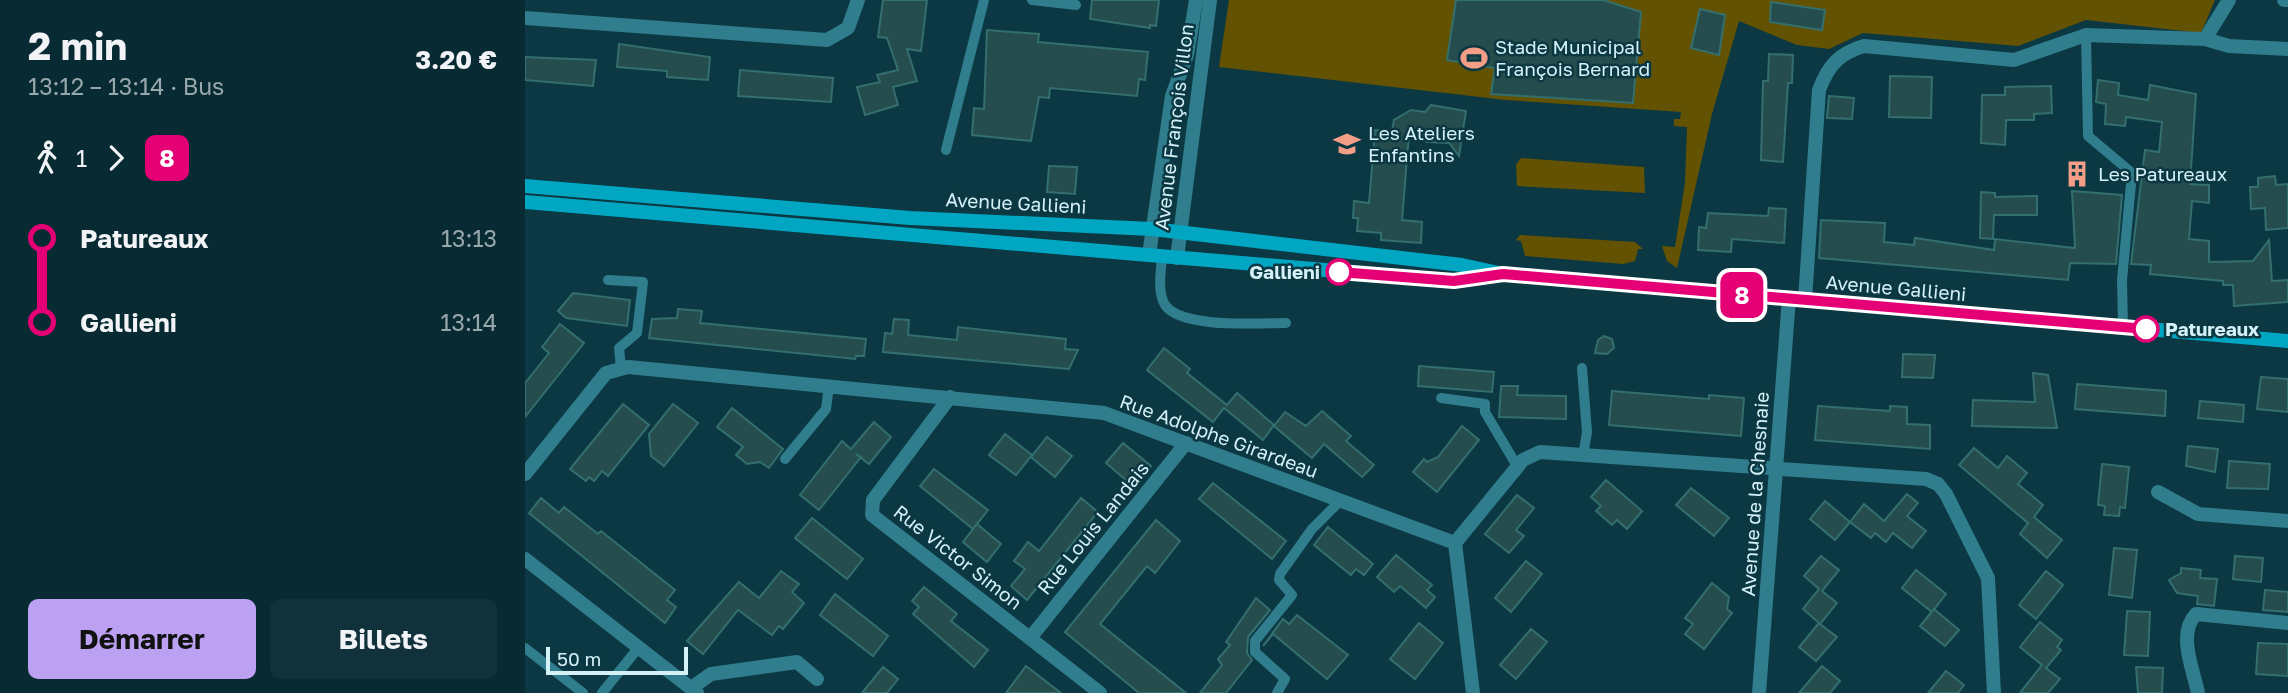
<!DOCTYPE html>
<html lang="fr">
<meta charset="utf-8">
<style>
body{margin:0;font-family:"Golos Text",sans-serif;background:#11323a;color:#f1f3f6;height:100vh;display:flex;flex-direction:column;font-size:26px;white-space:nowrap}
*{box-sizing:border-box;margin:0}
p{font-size:23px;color:#98a7ac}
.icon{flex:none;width:38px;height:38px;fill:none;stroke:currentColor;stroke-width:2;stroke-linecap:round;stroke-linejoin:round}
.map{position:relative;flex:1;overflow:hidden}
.sheet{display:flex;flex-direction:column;background:#082a32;width:525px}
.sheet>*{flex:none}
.badge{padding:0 14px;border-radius:10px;font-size:24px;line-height:46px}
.scale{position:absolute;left:21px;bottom:18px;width:142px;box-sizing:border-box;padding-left:7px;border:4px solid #d5f1f8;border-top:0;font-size:19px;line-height:24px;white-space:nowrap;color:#d5f1f8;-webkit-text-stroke:5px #0b3842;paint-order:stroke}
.map>.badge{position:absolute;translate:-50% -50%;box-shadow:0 0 0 4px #fff}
.legs{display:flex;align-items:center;gap:10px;height:77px;padding:0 28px;font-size:23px}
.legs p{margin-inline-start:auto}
.head{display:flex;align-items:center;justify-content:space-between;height:119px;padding:0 28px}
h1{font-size:38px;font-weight:700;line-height:52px}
.primary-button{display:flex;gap:14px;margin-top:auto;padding:14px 28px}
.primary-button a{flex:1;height:80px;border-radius:10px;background:#bca0f2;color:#111;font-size:28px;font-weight:700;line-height:80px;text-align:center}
.primary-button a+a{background:#11323a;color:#f1f3f6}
ul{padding:0 28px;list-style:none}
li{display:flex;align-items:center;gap:24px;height:84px;font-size:26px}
li i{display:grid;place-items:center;width:10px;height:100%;margin:0 9px;background:currentColor}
li i::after{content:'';width:18px;height:18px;margin:-9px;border:5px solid;border-radius:50%;background:#082a32}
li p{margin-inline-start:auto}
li:first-child i{background:linear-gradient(#0000 50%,currentColor 0)}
li:last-child i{background:linear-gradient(currentColor 50%,#0000 0)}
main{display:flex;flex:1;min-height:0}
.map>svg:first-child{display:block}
.green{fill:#635202}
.building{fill:#254d4d;stroke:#336f6e;stroke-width:2}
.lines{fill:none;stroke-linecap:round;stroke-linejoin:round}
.lane{stroke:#307d8e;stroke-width:10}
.street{stroke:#307d8e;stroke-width:14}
.secondary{stroke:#00a6c2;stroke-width:14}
.line-1-casing{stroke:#fff;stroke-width:16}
.line-1{stroke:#e50076;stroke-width:10}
.stop-1-dot{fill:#fff;stroke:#e50076;stroke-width:3.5}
.labels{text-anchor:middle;stroke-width:5;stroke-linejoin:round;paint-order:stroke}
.poi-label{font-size:19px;fill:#d5f1f8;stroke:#0b3842;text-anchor:start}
.street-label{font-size:19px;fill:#d5f1f8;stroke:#0b3842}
.stop-label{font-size:19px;font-weight:bold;fill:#d5f1f8;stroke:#0b3842;text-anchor:end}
</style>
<main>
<section class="sheet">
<div class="head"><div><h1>2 min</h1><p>13:12 – 13:14 · Bus</p></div><b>3.20 €</b></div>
<div class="legs"><svg class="icon" aria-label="walk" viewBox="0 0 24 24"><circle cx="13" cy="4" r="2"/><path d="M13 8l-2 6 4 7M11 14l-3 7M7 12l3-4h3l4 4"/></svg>1<svg class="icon" aria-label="forward" viewBox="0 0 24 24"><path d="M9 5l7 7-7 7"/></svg><b class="badge" style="background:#e50076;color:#fff">8</b></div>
<ul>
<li><i style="color:#e50076"></i><b>Patureaux</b><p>13:13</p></li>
<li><i style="color:#e50076"></i><b>Gallieni</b><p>13:14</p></li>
</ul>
<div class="primary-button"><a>Démarrer</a><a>Billets</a></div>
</section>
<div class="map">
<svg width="1763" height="693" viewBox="0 0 1763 693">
<rect width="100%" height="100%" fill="#0b3842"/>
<g class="green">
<polygon points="704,0 1690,0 1676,33 1561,20 1493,46 1338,33 1304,49 1272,45 1214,21 1187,114 1152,268 1142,261 1137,246 1150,247 1160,183 1162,127 1149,126 1149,119 1155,119 1156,112 981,100 694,67"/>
<polygon points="996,158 1119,167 1120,193 992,186 991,165"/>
<polygon points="995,235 1110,242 1118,249 1113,249 1110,261 1098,264 1000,256 996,241 991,240"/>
</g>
<g class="building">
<polygon points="358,0 402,0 396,51 382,49 392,81 368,87 373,105 340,115 332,87 355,82 352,75 373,70 362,38 353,37"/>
<polygon points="567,0 634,0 631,26 625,25 625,28 565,19"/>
<polygon points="931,0 1078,0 1116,12 1108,103 966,94 970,68 922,60"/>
<polygon points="1246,2 1300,10 1297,30 1245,22"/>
<polygon points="1175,9 1200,15 1194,55 1166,48"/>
<polygon points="462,30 514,34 513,42 623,52 620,80 614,79 612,96 525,88 524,98 514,97 506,141 447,135 449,108 459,109"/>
<polygon points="94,44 185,57 183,80 142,77 142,71 92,67"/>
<polygon points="1244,54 1268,55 1267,83 1263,83 1258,162 1236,160 1238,81 1243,81"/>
<polygon points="0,57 71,60 68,86 0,80"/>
<polygon points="215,70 308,78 306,102 213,96"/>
<polygon points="1365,76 1407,77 1406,118 1364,117"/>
<polygon points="1573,80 1594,83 1593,95 1623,100 1625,85 1671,94 1665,184 1684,185 1684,203 1667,201 1664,239 1684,241 1684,262 1728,261 1744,240 1747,281 1763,280 1763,302 1709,306 1708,285 1698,285 1698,281 1625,274 1626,265 1606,264 1620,150 1634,152 1637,122 1601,117 1600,126 1580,124 1581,104 1571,102"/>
<polygon points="1526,86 1527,113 1509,114 1509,120 1481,120 1480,145 1456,143 1457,95 1480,95 1480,87"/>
<polygon points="1304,96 1329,98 1327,119 1302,118"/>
<polygon points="906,105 941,111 934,156 924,143 902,142 884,134 877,220 897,222 896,243 856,240 856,233 832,231 833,218 828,218 829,201 844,203 850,130 867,131 869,120 886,110 900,112"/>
<polygon points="524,166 552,167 550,194 522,192"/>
<polygon points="1750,176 1751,185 1763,184 1763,228 1741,230 1740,208 1726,209 1725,187 1733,187 1733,178"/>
<polygon points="1547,191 1597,195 1591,264 1545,263 1543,280 1294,258 1296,220 1360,223 1359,242 1389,245 1390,238 1469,250 1470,239 1550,248"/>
<polygon points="1456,192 1470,193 1470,197 1512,196 1512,215 1469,215 1468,239 1455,238"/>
<polygon points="1244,208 1261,209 1259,243 1207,239 1206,252 1173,250 1174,227 1181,228 1183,213 1243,216"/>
<polygon points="48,293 105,300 102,326 41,318 33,311"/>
<polygon points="153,309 177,311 175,323 341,339 339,356 331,356 330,359 124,338 127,319 152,318"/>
<polygon points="369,319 384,320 383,335 432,340 433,327 541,339 540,349 553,350 544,369 358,352 360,333 367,334"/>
<polygon points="35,324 59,343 0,417 0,383 24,353 17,347"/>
<polygon points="1079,336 1087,339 1089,348 1082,354 1070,353 1073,340"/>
<polygon points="639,348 665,369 662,373 702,405 712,393 749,425 738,440 699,408 688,422 622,370"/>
<polygon points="1378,354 1410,355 1408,378 1377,377"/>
<polygon points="894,366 969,372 967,392 893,386"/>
<polygon points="1508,373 1523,375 1532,428 1447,426 1448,400 1510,402"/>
<polygon points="1736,377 1763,379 1763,412 1732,409"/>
<polygon points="1552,384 1641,391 1640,416 1550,409"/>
<polygon points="976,386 993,386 992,395 1041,396 1041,419 974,417"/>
<polygon points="1087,391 1184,399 1184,395 1219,398 1216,436 1084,425"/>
<polygon points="1675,401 1719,405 1718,422 1673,418"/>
<polygon points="98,404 124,425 83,476 77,471 69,481 64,477 61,481 45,469"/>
<polygon points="148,404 173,423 139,466 126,456 124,434"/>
<polygon points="1293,406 1365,411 1365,406 1382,407 1382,424 1405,425 1405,449 1290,440"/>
<polygon points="207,408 258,449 244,468 235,462 222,464 211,455 218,447 192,427"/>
<polygon points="797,411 826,436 821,441 849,465 837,477 799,444 787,458 749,426 760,412 781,426"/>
<polygon points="349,422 366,437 344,464 331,454 336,457 294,510 275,495 317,441 326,449"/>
<polygon points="937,426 954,440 912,492 888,472 899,459 902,462 913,457"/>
<polygon points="480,434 507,455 491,475 464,455"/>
<polygon points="522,437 547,456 530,477 506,457"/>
<polygon points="598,443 626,466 609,487 581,463"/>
<polygon points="1663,446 1693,449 1690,472 1661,466"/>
<polygon points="1449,448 1473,468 1482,456 1502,473 1493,484 1518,505 1509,517 1537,540 1522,558 1495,534 1503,523 1434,465"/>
<polygon points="1704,461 1745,464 1743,489 1702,488"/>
<polygon points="1577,464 1604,467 1600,508 1595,507 1594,516 1579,515 1580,506 1573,505"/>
<polygon points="409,469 463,510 448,529 395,486"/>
<polygon points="1081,480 1117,511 1102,529 1092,520 1087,525 1071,511 1076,506 1066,497"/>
<polygon points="688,483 761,541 747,559 674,499"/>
<polygon points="1166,488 1204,518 1189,536 1151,505"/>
<polygon points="1382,494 1393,503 1382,516 1401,531 1387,548 1368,533 1361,542 1350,533 1346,538 1325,522 1339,504 1359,521"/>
<polygon points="992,495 1009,508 991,530 999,536 984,553 960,534"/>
<polygon points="16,498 34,513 39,507 73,534 76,531 150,590 142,600 151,607 140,623 4,513"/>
<polygon points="556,498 573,512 502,600 486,586 500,569 489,561 503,542 514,551"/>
<polygon points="1300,501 1325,522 1310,540 1285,519"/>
<polygon points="287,518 338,559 322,579 270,538"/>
<polygon points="631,520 655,541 630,573 622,566 575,624 661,693 614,693 540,632"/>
<polygon points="452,524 476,544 462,562 438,542"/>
<polygon points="803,527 848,564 839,575 831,569 826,575 789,545"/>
<polygon points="1589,548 1612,550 1607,598 1584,595"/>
<polygon points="871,555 907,585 902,590 910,597 901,608 875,586 869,592 852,577"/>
<polygon points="1296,556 1314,570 1297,591 1312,603 1295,624 1312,637 1291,661 1274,647 1294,623 1278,609 1294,589 1279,576"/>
<polygon points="1710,556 1738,558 1736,582 1708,579"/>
<polygon points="1001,561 1017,574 986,612 970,598"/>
<polygon points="1656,568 1676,570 1675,578 1692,579 1689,606 1672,604 1673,596 1652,593 1644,580 1656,573"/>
<polygon points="1391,570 1421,594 1407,612 1377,588"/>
<polygon points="256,571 274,584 267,592 279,603 258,629 254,626 247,635 213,610 178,654 162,641 214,582 234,598"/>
<polygon points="1521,571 1538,585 1511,619 1494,605"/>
<polygon points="1187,583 1204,597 1202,609 1207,613 1179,649 1160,634 1168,624 1160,618"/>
<polygon points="399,587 432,614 426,621 463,650 449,667 388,614 394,607 387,601"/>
<polygon points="1740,590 1763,592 1763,612 1738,610"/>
<polygon points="310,594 363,636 348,656 295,615"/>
<polygon points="731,598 745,610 723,637 722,653 727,660 701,693 675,693 697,665 693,659 705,645 701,642"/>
<polygon points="1409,609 1434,630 1420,646 1395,626"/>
<polygon points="1602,611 1625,612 1623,656 1599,655"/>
<polygon points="772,615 823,655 802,679 748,634 738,646 758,619 764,624"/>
<polygon points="1515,622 1537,640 1532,647 1536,650 1521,668 1535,679 1523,693 1495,693 1517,665 1495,647"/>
<polygon points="894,623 918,643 890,679 865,659"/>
<polygon points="1006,629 1022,642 991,679 975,665"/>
<polygon points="1733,643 1763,644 1763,676 1731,674"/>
<polygon points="501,666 536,693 481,693"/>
<polygon points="1297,666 1315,681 1305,693 1274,693"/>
<polygon points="358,667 373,679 362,693 337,693"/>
<polygon points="1611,667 1638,668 1637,693 1613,693"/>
<polygon points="1421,671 1439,685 1433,693 1403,693"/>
</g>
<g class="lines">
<g class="lane">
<polyline points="507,0 551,5"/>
<polyline points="1561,35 1563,136 1607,173 1597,280 1598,327"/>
<polyline points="421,150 459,0"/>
<path d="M 637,257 C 636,271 632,292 640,305 C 657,329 734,323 761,323"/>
<polyline points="83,280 118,282 112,333 94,348 96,368"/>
<polyline points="1057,368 1062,432 1058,456"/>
<polyline points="916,398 960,404 960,412 992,466"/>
<polyline points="260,459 301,409 304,386"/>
<polyline points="0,648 58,693"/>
<polyline points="77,693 114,647"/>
<polyline points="752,693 760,679 730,652 730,641 767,595 754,580 755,574 787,529 815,501"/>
</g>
<g class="street">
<polyline points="1759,0 1763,0"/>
<polyline points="0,18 302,40 323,28 333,0"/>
<polyline points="1680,39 1704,0"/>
<polyline points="624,255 647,96 662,55 671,0"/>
<polyline points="652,258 685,0"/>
<path d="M 1280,300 L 1294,90 C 1303,66 1314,53 1339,46 L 1489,60 L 1561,35 L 1680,39 L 1704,46 L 1763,49"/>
<polyline points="425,397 348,500 347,515 575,693"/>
<polyline points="0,474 81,373 103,367 579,413 930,543 998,460 1015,452 1401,479 1413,484 1421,494 1463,578 1469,693"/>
<polyline points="1633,492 1673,514 1763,521"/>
<polyline points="930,543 948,693"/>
<polyline points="0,559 172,693"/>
<polyline points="506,637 661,443"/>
<polyline points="166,688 186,674 272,662 292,679"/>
<polyline points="1234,693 1264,298"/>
<path d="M 1673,693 C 1668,668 1652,634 1671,614 L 1763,623"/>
</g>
<g class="secondary">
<polyline points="0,186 385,218 627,229 937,265 978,274 1763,341"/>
<polyline points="0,202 929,281 970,275"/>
</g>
</g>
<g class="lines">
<g class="line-1-casing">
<polyline id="line-1" points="814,272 929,281 978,274 1621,329"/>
</g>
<use href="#line-1" class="line-1"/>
</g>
<defs>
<g id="stadium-bare" transform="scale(2.1)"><path d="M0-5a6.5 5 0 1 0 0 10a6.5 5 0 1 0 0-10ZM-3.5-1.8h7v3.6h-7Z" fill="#f49e88" stroke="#0b3842" stroke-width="2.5" paint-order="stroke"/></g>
<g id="school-bare" transform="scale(2.1)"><path d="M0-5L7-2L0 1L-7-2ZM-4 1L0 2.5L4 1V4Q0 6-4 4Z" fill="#f49e88" stroke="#0b3842" stroke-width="2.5" paint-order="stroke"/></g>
<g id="building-bare" transform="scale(2.1)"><path d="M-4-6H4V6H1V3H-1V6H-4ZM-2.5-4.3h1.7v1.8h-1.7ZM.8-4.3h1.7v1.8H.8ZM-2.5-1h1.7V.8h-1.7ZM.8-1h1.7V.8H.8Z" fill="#f49e88" stroke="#0b3842" stroke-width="2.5" paint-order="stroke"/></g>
</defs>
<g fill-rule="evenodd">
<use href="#stadium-bare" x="949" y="58"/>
<use href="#school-bare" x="822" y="144"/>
<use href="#building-bare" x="1552" y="174"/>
</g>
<g class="stop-1-dot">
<circle cx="814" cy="272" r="12"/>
<circle cx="1621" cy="329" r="12"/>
</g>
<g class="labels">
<g class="poi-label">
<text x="970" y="54">Stade Municipal<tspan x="970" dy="22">François Bernard</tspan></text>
<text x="843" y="140">Les Ateliers<tspan x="843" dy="22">Enfantins</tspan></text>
<text x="1573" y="181">Les Patureaux</text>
</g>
<g class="street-label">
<text transform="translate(649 127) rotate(-83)" y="7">Avenue François Villon</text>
<text transform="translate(491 203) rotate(3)" y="7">Avenue Gallieni</text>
<text transform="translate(1371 288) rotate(5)" y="7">Avenue Gallieni</text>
<text transform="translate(694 436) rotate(20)" y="7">Rue Adolphe Girardeau</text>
<text transform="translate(1230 494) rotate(-86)" y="7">Avenue de la Chesnaie</text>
<text transform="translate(568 528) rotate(-51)" y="7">Rue Louis Landais</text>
<text transform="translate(433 557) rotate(38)" y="7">Rue Victor Simon</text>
</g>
<g class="stop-label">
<text x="795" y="279">Gallieni</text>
<text x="1640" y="336" text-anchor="start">Patureaux</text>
</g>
</g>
</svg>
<div class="scale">50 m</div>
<b class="badge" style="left:1217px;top:295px;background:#e50076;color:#fff">8</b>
</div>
</main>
